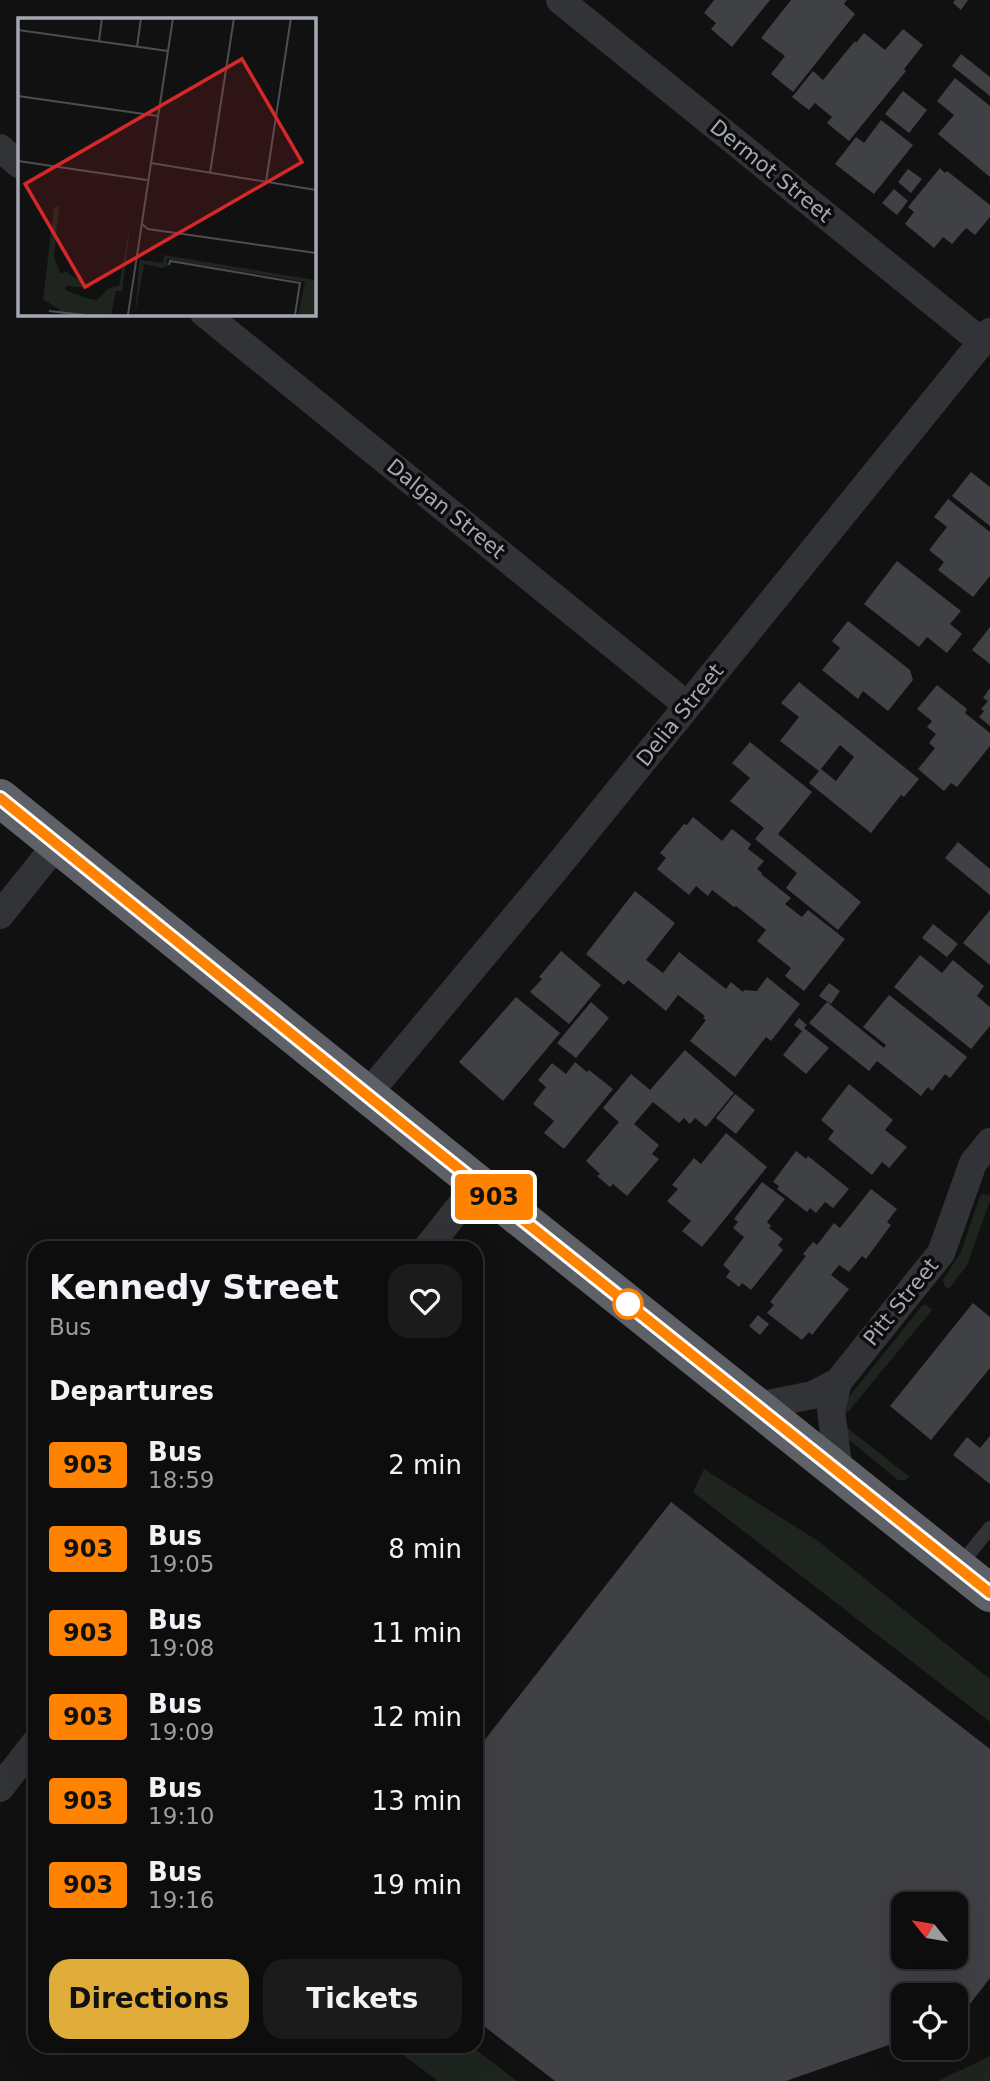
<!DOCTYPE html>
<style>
body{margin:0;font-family:"DejaVu Sans",sans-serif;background:#1b1b1c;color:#f1f3f6;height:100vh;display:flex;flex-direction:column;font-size:26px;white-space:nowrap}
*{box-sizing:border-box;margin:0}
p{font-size:23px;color:#9a9c9e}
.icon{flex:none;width:38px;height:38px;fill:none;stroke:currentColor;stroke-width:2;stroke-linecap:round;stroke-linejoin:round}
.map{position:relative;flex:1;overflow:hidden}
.details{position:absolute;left:28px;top:1241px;width:455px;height:812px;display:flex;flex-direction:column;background:#0d0d0e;border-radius:21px;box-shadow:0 7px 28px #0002,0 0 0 2px #2d2d2e}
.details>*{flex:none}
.badge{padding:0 14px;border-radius:5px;font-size:24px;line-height:46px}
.needle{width:46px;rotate:300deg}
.tools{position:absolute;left:891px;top:1892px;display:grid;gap:14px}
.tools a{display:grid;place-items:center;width:77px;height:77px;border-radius:14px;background:#0d0d0e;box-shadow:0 7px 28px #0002,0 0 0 2px #2d2d2e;font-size:35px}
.map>.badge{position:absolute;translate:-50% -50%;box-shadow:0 0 0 4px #fff}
h2{padding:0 21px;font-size:26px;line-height:63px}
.round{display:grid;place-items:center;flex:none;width:74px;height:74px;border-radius:21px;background:#1b1b1c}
.overview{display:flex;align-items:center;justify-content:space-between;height:119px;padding:0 21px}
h1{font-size:33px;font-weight:600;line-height:52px}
.button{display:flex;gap:14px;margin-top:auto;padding:14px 21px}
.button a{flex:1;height:80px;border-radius:21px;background:#e0ad3b;color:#111;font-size:28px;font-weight:600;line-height:80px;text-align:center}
.button a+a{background:#1b1b1c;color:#f1f3f6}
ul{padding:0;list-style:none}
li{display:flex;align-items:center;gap:21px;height:84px;padding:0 21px}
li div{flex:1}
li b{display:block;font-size:26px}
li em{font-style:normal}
li .badge{min-width:77px;font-weight:700;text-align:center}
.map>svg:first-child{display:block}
.green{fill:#1e251f}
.building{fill:#404145;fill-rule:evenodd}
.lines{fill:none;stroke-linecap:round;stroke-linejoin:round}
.lane{stroke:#323337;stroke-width:14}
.street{stroke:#323337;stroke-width:28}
.highway{stroke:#5f6168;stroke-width:38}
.line-casing{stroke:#fff;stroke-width:16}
.line{stroke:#ff8200;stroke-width:10}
.stop-dot{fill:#fff;stroke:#ff8200;stroke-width:3.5}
.labels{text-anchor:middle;stroke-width:7;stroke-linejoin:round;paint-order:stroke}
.street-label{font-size:21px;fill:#a4a8b2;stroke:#0c0c0d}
.inset-road{fill:none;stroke:#4c4d52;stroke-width:2}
.view{fill:#d62828;fill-opacity:0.15;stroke:#d62828;stroke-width:3.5}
.inset-edge{fill:none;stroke:#a4a8b2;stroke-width:3.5}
</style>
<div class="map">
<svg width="990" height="2081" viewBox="0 0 990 2081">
<rect width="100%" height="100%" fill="#111112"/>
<g class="green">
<polygon points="983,1194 990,1195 990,1201 967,1265 949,1289 944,1285 943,1280 961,1252 980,1196"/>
<polygon points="926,1305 932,1310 848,1412 841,1412 844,1403 922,1306"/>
<polygon points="846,1427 910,1477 905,1480 898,1480 849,1440"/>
<polygon points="704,1469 818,1541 990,1679 990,1722 693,1492"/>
<polygon points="391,2046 471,2046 517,2081 438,2081"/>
<polygon points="990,2056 990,2081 938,2081"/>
</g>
<g class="building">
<polygon points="714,0 770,0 732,47 711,29 716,23 704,13"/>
<polygon points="791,0 847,0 844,4 855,14 793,92 771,74 785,56 761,38"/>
<polygon points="955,0 968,0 961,10 953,3"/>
<polygon points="903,29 923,45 904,69 906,71 849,141 827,123 832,117 815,103 809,110 792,97 813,71 823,80 855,41 856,43 864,33 885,50"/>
<polygon points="961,54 990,77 990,96 952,66"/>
<polygon points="955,78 990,106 990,177 938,134 954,115 937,101"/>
<polygon points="903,91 927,110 909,133 885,114"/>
<polygon points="881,120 913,145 874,194 835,164 856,137 864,143"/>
<polygon points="940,168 945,173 947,171 990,205 990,217 975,235 966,228 952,244 943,237 934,248 905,224 914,212 908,207"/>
<polygon points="908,169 922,179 911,193 898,182"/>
<polygon points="894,189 908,201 897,215 882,203"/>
<polygon points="971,472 990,487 990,526 952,496"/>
<polygon points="948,499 990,532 990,576 973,597 938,570 944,562 929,550 947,527 934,517"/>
<polygon points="897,561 961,611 950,624 962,634 947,653 927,637 919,647 864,604"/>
<polygon points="848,621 910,670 913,680 888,711 863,691 858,699 822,670 840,648 832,641"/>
<polygon points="990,627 990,664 972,650"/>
<path d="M 799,682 L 919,779 L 904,797 L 901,795 L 871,833 L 809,783 L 819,771 L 780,741 L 799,717 L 781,703 ZM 840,745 L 854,757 L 836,781 L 821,769 Z"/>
<polygon points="937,685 967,709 965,713 990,733 990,746 957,787 951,783 944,791 918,769 935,748 929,743 936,734 927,727 932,721 917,709"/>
<polygon points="990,688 990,726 979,717 984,711 981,709 988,701 983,698"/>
<polygon points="750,742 812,792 778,834 861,902 838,930 786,888 797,873 755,839 764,828 730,801 750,778 732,763"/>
<polygon points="693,817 722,841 732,829 751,844 748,849 764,861 757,869 762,873 761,874 791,898 785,904 802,917 808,910 845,939 804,991 785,976 791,968 757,941 766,930 736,906 734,907 712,890 708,896 696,886 689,895 657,869 666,858 660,853 684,824 687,825"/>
<polygon points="958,842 990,869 990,895 945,858"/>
<polygon points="635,891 675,923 646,960 663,973 679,952 726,989 731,982 743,992 744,990 757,991 767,977 800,1004 771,1041 766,1037 735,1077 690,1041 706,1020 703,1018 705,1016 678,995 666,1011 628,980 624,985 586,954"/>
<polygon points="990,910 990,965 963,943"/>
<polygon points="933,924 958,944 947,957 922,938"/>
<polygon points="561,951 601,985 569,1024 530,992 542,979 539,977"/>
<polygon points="920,955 942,973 953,960 984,986 977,996 990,1007 990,1026 971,1049 894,987"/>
<polygon points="829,983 840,991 831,1004 819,996"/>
<polygon points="889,995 967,1057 950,1078 945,1074 932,1091 928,1087 921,1096 877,1061 869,1071 809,1023 827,1002 884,1048 886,1045 863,1027"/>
<polygon points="516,997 560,1033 503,1101 459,1062"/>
<polygon points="591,1002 609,1018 576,1058 557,1043"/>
<polygon points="799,1018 807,1025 804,1028 829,1048 806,1074 783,1055 802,1031 794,1025"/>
<polygon points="685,1050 734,1093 706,1127 695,1118 690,1124 684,1118 679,1123 653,1102 634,1124 659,1145 652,1154 659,1159 627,1196 613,1184 610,1187 597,1176 600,1174 586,1161 619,1122 603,1108 631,1074 650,1090"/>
<polygon points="575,1062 587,1072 589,1070 613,1089 564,1149 544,1133 554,1121 533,1104 546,1087 538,1080 552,1063 566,1074"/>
<polygon points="849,1084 893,1120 885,1130 907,1147 889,1168 882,1162 872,1175 828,1139 834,1131 821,1120"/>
<polygon points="735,1094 755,1110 736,1134 716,1118"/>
<polygon points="726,1133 767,1167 702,1247 682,1231 691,1221 667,1201 678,1189 672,1185 694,1158 701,1164"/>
<polygon points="796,1151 806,1159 808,1156 849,1189 833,1208 825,1202 816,1213 810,1208 807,1212 777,1189 779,1186 773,1182"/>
<polygon points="762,1182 785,1199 767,1222 771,1226 769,1228 783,1239 778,1245 783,1250 751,1290 742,1283 739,1287 726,1277 730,1271 723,1265 744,1237 733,1228 738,1222 734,1219"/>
<polygon points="871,1189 897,1209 887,1222 891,1225 866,1259 862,1256 849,1272 839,1265 831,1275 849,1289 812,1335 809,1332 802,1340 767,1313 774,1305 770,1302 806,1256 803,1254 813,1242 817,1245 834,1223 840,1228"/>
<polygon points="973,1303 990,1317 990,1368 931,1440 890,1406"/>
<polygon points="758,1315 769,1324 760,1335 749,1326"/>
<polygon points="990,1436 990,1484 953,1455 967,1437 980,1448"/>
<path d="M 671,1502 L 990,1749 L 990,1978 L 956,2022 L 956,1995 L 903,1995 L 903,2040 L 786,2081 L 555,2081 L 476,2020 L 476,1751 ZM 903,1904 L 956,1904 L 956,1956 L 903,1956 Z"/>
</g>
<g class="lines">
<polyline class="lane" points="959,1566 990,1528"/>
<g class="street">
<polyline points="560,0 982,342"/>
<polyline points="0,148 19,164"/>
<polyline points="204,313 687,705"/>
<polyline points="0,915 57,844"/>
<polyline points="367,1095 557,867 990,332"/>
<polyline points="427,1248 478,1184"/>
<polyline points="838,1382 831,1410 839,1472"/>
<polyline points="757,1406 813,1395 838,1382 941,1253 973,1163 990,1142"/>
<polyline points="0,1788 35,1743"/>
</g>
<polyline class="highway" points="0,798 478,1184 990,1593"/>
</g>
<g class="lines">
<g class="line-casing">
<polyline id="line" points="0,798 404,1125 990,1593"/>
</g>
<use href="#line" class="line"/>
</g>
<circle class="stop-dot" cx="628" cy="1304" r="14"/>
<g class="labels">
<g class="street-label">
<text transform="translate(771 171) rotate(39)" y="7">Dermot Street</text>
<text transform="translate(446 509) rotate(39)" y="7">Dalgan Street</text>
<text transform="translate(680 715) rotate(-51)" y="7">Delia Street</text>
<text transform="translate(901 1302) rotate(-51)" y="7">Pitt Street</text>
</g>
</g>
<g transform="translate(18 18)">
<rect width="298" height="298" fill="#111112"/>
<path d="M 41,188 L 36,239 L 42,255 L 49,254 L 72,270 L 48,268 L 47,272 L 68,280 L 79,282 L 91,270 L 101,268 L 113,203 L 104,273 L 98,273 L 93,297 L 41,297 L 42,292 L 25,281 L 36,190 ZM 122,237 L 123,242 L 145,245 L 146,237 L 297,262 L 297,297 L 280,297 L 287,264 L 148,241 L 150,248 L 144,250 L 126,246 L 117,297 Z" fill="#1e251f"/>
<path class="inset-road" d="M 0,12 L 150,33M 81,23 L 84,0M 119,29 L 123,0M 0,78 L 140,98M 0,143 L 129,162M 133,145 L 298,172M 192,155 L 216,0M 248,164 L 273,0M 124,206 L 130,211 L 298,235M 151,247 L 152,243 L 282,265 L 277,297M 31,293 L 67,297M 110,297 L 155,0"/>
<path class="view" d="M 224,41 L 284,144 L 67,269 L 7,166 Z"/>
<rect width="298" height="298" class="inset-edge"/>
</g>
</svg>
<div class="tools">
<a><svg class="needle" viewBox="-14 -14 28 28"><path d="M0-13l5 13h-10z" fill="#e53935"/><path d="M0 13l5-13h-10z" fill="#9a9c9e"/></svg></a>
<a><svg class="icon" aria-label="locate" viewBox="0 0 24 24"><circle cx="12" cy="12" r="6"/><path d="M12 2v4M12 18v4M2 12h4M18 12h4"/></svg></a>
</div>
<b class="badge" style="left:494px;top:1197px;background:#ff8200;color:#111">903</b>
<section class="details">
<div class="overview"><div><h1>Kennedy Street</h1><p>Bus</p></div><a class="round"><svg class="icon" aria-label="heart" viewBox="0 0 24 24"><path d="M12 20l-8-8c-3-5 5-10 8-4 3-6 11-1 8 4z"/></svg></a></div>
<h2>Departures</h2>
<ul>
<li><span class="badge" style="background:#ff8200;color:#111">903</span><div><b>Bus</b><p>18:59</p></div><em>2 min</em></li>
<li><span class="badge" style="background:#ff8200;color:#111">903</span><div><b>Bus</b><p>19:05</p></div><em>8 min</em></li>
<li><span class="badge" style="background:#ff8200;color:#111">903</span><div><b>Bus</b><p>19:08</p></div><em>11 min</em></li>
<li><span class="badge" style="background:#ff8200;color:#111">903</span><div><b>Bus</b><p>19:09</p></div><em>12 min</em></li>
<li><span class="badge" style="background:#ff8200;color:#111">903</span><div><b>Bus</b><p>19:10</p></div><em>13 min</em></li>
<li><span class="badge" style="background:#ff8200;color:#111">903</span><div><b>Bus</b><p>19:16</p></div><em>19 min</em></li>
</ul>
<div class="button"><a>Directions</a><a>Tickets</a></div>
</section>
</div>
